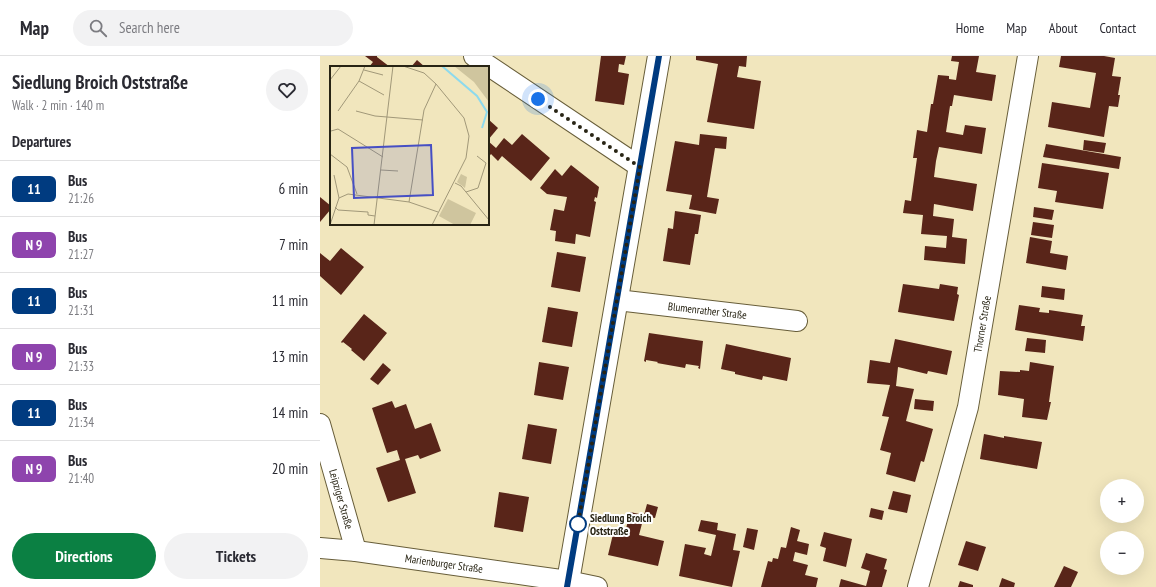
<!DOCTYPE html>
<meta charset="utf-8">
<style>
body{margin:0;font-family:"PT Sans Narrow",sans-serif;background:#f2f2f3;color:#2b2b33;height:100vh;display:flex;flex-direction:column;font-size:15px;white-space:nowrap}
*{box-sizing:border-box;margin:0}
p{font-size:13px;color:#7c7c81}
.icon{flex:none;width:22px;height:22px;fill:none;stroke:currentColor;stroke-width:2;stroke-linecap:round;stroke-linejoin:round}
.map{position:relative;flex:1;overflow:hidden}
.sheet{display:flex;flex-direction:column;background:#fff;width:320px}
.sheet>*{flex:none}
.badge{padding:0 8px;border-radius:6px;font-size:14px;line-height:26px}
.controls{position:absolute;left:780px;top:423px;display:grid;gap:8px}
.controls a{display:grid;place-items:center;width:44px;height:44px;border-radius:50%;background:#fff;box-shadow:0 4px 16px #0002;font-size:20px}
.you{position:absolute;width:20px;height:20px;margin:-10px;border:3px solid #fff;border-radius:50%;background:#1a73e8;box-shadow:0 0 0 6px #1a73e833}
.map>.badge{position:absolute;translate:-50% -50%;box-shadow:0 0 0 2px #fff}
h2{padding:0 12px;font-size:15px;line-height:36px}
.round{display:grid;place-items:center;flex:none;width:42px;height:42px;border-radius:21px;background:#f2f2f3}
.overview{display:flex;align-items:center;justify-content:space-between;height:68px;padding:0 12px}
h1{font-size:19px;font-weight:800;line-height:30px}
.cta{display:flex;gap:8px;margin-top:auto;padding:8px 12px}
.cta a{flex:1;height:46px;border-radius:24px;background:#0b8043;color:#fff;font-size:16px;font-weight:800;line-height:46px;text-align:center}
.cta a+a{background:#f2f2f3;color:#2b2b33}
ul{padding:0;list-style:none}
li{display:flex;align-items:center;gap:12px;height:56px;padding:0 12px;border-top:1px solid #e1e1e2}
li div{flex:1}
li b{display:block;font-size:15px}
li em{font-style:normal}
li .badge{min-width:44px;font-weight:700;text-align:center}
header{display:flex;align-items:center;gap:24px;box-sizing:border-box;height:56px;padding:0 20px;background:#fff;border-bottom:1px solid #e1e1e2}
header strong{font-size:19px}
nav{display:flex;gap:22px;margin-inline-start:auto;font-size:14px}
.search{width:280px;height:36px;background:#f2f2f3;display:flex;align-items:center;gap:10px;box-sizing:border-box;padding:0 14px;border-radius:22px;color:#7c7c81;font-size:15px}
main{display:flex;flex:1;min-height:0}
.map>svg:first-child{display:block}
.building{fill:#592519}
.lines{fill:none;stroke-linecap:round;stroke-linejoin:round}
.minor-casing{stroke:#675d39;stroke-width:22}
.tertiary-casing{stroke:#675d39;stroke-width:24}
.minor{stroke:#fff;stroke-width:20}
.tertiary{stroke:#fff;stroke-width:22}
.line-casing{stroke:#fff;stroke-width:9}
.line{stroke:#003b80;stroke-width:6}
.walk{stroke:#282414;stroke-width:4;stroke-dasharray:0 7.2}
.stop-dot{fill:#fff;stroke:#003b80;stroke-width:2}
.labels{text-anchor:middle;stroke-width:4;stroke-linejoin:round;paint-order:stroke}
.street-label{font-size:11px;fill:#282414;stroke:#fff}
.stop-label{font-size:11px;font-weight:bold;fill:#282414;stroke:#fff;text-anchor:start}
.inset-river{fill:none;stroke:#8ddaed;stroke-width:2}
.inset-road{fill:none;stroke:#a19879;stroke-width:1}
.view{fill:#464fc4;fill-opacity:0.15;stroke:#464fc4;stroke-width:2}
.inset-edge{fill:none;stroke:#282414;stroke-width:2}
</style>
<header>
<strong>Map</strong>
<div class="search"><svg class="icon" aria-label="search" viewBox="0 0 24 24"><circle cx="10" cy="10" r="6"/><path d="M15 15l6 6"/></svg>Search here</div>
<nav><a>Home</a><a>Map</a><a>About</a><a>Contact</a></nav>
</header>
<main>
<section class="sheet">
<div class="overview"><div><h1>Siedlung Broich Oststraße</h1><p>Walk · 2 min · 140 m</p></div><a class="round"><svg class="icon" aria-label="heart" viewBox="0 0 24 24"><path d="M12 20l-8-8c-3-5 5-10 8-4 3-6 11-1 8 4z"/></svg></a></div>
<h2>Departures</h2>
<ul>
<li><span class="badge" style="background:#003b80;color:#fff">11</span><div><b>Bus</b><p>21:26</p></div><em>6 min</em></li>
<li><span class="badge" style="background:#8e44ad;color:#fff">N 9</span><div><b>Bus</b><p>21:27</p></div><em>7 min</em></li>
<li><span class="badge" style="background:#003b80;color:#fff">11</span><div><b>Bus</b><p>21:31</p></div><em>11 min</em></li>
<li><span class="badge" style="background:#8e44ad;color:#fff">N 9</span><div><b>Bus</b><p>21:33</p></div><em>13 min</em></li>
<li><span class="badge" style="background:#003b80;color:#fff">11</span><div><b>Bus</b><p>21:34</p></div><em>14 min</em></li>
<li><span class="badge" style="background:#8e44ad;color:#fff">N 9</span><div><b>Bus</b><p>21:40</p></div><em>20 min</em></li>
</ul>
<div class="cta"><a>Directions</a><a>Tickets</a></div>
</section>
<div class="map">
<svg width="836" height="531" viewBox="0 0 836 531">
<rect width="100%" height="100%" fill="#f1e6bd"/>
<g class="building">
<polygon points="45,0 57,0 57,1 70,11 49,11 53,6"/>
<polygon points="281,0 306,0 304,9 299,8 298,16 309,18 304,49 275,45"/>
<polygon points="376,0 427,0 426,11 419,10 417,21 441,25 434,73 387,66 398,8 376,4"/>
<polygon points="632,0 659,0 656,16 676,19 672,45 634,39 632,50 630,50 626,76 643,79 645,69 666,72 662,98 619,91 616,105 614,121 657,128 653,155 614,148 613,160 634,163 632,181 647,183 645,208 604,204 605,190 626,192 627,180 601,178 603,159 583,157 585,144 591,145 597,102 593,102 597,74 607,76 611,48 613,48 618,19 629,20 629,23 636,24 639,6 631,5"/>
<polygon points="741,0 784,0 795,2 792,20 801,21 798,39 800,39 798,51 789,50 784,81 728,71 732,46 770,52 776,17 739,11"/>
<polygon points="97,4 105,11 91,11"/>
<polygon points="168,63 178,72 168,84"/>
<polygon points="202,78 230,102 211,125 182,100 178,105 171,98 168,102 168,85 176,92 184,82 192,89"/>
<polygon points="380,78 407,81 406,93 395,92 387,141 399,143 396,158 369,153 372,139 346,135 355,85 379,89"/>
<polygon points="764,84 786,87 784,97 763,94"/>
<polygon points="726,88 801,101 799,113 723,101"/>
<polygon points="722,107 789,117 783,153 735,146 737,135 718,132"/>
<polygon points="251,109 279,131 277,142 275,141 274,145 276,146 270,181 256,178 255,188 235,185 236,175 230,174 234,153 244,155 247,141 227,138 220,132 235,113 242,120"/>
<polygon points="0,141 11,150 11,153 0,166"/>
<polygon points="714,151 734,154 732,164 713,161"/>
<polygon points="355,155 381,159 378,178 375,178 370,209 343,205 348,172 353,173"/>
<polygon points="713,166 734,169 732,182 711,179"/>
<polygon points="710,181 732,185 730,197 748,200 746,214 706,207"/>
<polygon points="21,192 44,211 21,239 0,220 0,197 10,205"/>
<polygon points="237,196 266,201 260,236 231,231"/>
<polygon points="583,228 619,233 620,228 638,231 637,238 639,239 634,265 578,256"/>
<polygon points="722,230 745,233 744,244 721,241"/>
<polygon points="699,249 720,252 719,256 729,257 729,254 763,259 761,270 765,270 763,285 695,274"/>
<polygon points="228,251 258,256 252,291 222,286"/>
<polygon points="44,258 67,277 44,305 31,294 32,293 23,286 22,287 21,286"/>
<polygon points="329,277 383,285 380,313 378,312 379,310 366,308 365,312 337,307 338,306 326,304 326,306 324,305"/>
<polygon points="707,282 726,284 725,297 705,295"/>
<polygon points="575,283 632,295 627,319 608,315 607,318 578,311 576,330 594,333 586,365 613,373 604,406 601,405 595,426 566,418 571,397 560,394 569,361 562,360 570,329 547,327 550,304 570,307"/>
<polygon points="406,288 471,302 467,325 443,320 442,324 415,318 415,316 401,313"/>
<polygon points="219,306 249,311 243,344 214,339"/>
<polygon points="710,306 734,310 729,346 731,346 727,364 702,361 704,343 678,339 680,315 700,316 700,314 709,315"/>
<polygon points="63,307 71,314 58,329 50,323"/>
<polygon points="595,343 614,345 613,355 594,353"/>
<polygon points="72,345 75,352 86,348 95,373 111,367 121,395 100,403 98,399 85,403 96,437 68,446 56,412 80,404 77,394 67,397 52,352"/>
<polygon points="208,368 237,373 231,408 202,403"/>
<polygon points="664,378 684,382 684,380 722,386 717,413 660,403"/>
<polygon points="573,435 591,439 587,457 568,453"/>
<polygon points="179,436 209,441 203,476 174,471"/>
<polygon points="327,448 338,451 335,462 324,460 319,479 344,485 338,510 288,499 294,474 305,477 310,456 324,459"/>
<polygon points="551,452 564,455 562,464 549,461"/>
<polygon points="381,464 398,467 397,474 416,478 413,494 420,495 412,531 359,520 365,488 386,492 384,498 391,500 396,479 378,475"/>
<polygon points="471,471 480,474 477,485 489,488 487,499 475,496 473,505 488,509 485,519 498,522 496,531 441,531 448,505 452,506 453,502 458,503 461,491 466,492"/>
<polygon points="427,472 438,474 434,494 423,491"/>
<polygon points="504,476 532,483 526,511 503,505 506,492 500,490"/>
<polygon points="646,485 666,491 658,515 638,509"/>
<polygon points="546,497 567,503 564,513 567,514 562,531 519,531 521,523 546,530 550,515 541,512"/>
<polygon points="744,510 758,516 751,531 734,531"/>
<polygon points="682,522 695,527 694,531 679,531"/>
<polygon points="640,525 653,529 653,531 638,531"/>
</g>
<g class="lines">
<g class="minor-casing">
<g id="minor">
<polyline points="154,0 320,111"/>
<path id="s1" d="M 297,244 L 477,265"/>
<path id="s2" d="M 0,368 L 36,495"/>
<path id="s3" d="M 0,492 L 36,495 L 248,525 L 277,531"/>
<path id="s4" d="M 598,531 L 648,351 L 708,0"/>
</g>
</g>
<g class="tertiary-casing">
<polyline id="tertiary" points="247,531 339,0"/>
</g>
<use href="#minor" class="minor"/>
<use href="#tertiary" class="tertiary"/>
</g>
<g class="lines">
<g class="line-casing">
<polyline id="line" points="247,531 339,0"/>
</g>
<use href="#line" class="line"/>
<polyline class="walk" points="218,43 320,111 258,468"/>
</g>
<circle class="stop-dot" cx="258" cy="468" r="8"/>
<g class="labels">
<g class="street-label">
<text dy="4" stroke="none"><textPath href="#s1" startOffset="91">Blumenrather Straße</textPath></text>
<text dy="4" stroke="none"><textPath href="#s4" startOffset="271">Thorner Straße</textPath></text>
<text dy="4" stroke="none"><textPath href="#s2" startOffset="78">Leipziger Straße</textPath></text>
<text dy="4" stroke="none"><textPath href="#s3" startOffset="125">Marienburger Straße</textPath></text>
</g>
<g class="stop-label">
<text x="270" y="466">Siedlung Broich<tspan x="270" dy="13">Oststraße</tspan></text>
</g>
</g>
<g transform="translate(10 10)">
<rect width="159" height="159" fill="#f1e6bd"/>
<path d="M 124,0 L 159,0 L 159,36 L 144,16 ZM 131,108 L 137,111 L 135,122 L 127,116 ZM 118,133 L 146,147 L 140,159 L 125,159 L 109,150 Z" fill="#cfc59e"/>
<path class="inset-river" d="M 112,0 L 147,30 L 157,46 L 152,62"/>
<path class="inset-road" d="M 73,0 L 94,7 L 106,18 L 134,52 L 139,70 L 136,92 L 102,159M 34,4 L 53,9M 0,14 L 11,0M 29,15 L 54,29M 8,45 L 29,15 L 35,0M 26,45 L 45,50 L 93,54M 1,65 L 8,63 L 53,91M 0,88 L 17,101 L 27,128M 51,104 L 68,105M 4,109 L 9,132M 125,117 L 131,120 L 159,154M 136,126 L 148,122 L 156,97 L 147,90M 79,136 L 94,44 L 106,18M 5,141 L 8,144 L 38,146 L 38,149 L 45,150M 0,159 L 9,132 L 18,128 L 79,136 L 108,146M 44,159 L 63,0"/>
<path class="view" d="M 101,79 L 103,129 L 24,132 L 22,82 Z"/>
<rect width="159" height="159" class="inset-edge"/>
</g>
</svg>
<div class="controls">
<a>+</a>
<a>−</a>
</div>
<div class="you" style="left:218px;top:43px"></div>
</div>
</main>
